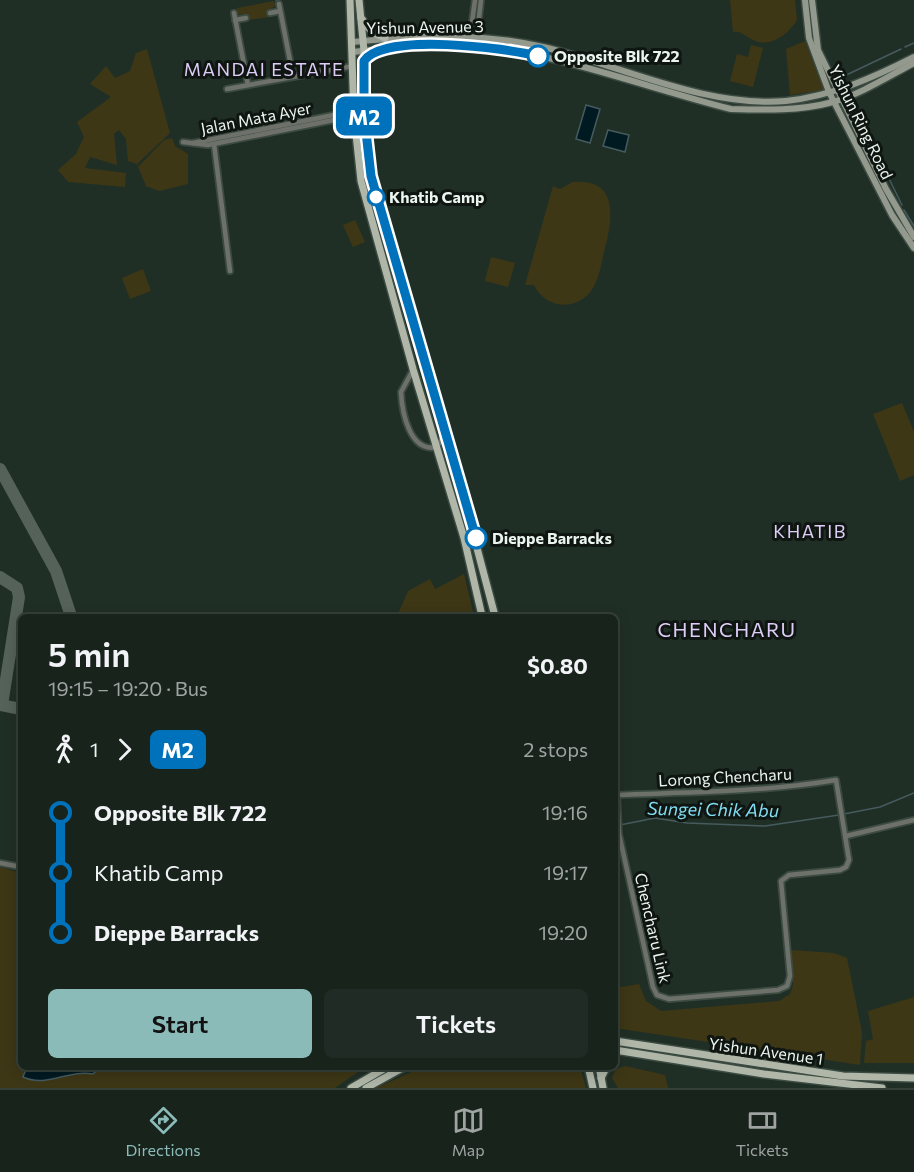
<!DOCTYPE html>
<meta charset="utf-8">
<style>
body{margin:0;font-family:Commissioner,sans-serif;background:#212b25;color:#f1f3f6;height:100vh;display:flex;flex-direction:column;font-size:22px;white-space:nowrap}
*{box-sizing:border-box;margin:0}
p{font-size:20px;color:#9fa4a3}
.icon{flex:none;width:33px;height:33px;fill:none;stroke:currentColor;stroke-width:2;stroke-linecap:round;stroke-linejoin:round}
.map{position:relative;flex:1;overflow:hidden}
.drawer{position:absolute;left:18px;top:614px;width:600px;height:456px;display:flex;flex-direction:column;background:#18231c;border-radius:9px;box-shadow:0 3px 15px #0003,0 0 0 2px #36403b}
.drawer>*{flex:none}
.badge{padding:0 12px;border-radius:9px;font-size:21px;line-height:39px}
.map>.badge{position:absolute;translate:-50% -50%;box-shadow:0 0 0 3px #fff}
.legs{display:flex;align-items:center;gap:9px;height:66px;padding:0 30px;font-size:20px}
.legs p{margin-inline-start:auto}
.overview{display:flex;align-items:center;justify-content:space-between;height:102px;padding:0 30px}
h1{font-size:33px;font-weight:600;line-height:45px}
.cta{display:flex;gap:12px;margin-top:auto;padding:12px 30px}
.cta a{flex:1;height:69px;border-radius:9px;background:#8bbbb9;color:#111;font-size:24px;font-weight:600;line-height:69px;text-align:center}
.cta a+a{background:#212b25;color:#f1f3f6}
ul{padding:0 30px;list-style:none}
li{display:flex;align-items:center;gap:21px;height:60px;font-size:22px}
li i{display:grid;place-items:center;width:9px;height:100%;margin:0 8px;background:currentColor}
li i::after{content:'';width:15px;height:15px;margin:-8px;border:4px solid;border-radius:50%;background:#18231c}
li p{margin-inline-start:auto}
li:first-child i{background:linear-gradient(#0000 50%,currentColor 0)}
li:last-child i{background:linear-gradient(currentColor 50%,#0000 0)}
.dock{display:flex;justify-content:space-around;align-items:center;height:84px;border-top:2px solid #36403b;background:#18231c;font-size:16px;color:#9fa4a3}
.dock a{display:grid;justify-items:center;gap:3px}
.dock .active{color:#8bbbb9}
.map>svg:first-child{display:block}
.green{fill:#3d3716}
.water{fill:#001a21;stroke:#465b5e;stroke-width:1.5}
.lines{fill:none;stroke-linecap:round;stroke-linejoin:round}
.stream{stroke:#465b5e;stroke-width:1.5}
.taxiway{stroke:#55625a;stroke-width:12}
.street-casing{stroke:#3c4b42;stroke-width:8}
.secondary-casing{stroke:#3c4b42;stroke-width:9}
.primary-casing{stroke:#3c4b42;stroke-width:10}
.street{stroke:#6e716a;stroke-width:4.5}
.secondary{stroke:#93998d;stroke-width:6}
.primary{stroke:#b0b7a8;stroke-width:7}
.line-1-casing{stroke:#fff;stroke-width:14}
.line-1{stroke:#0072bc;stroke-width:9}
.stop-1-dot{fill:#fff;stroke:#0072bc;stroke-width:3}
.labels{text-anchor:middle;stroke-width:6;stroke-linejoin:round;paint-order:stroke}
.street-label{font-size:16px;fill:#ebf4ee;stroke:#0f1611}
.stop-label{font-size:16px;font-weight:bold;fill:#ebf4ee;stroke:#0f1611;text-anchor:start}
.neighbourhood-label{font-size:18px;letter-spacing:1.5px;fill:#decdf7;stroke:#0f1611}
.water-label{font-size:18px;font-style:italic;fill:#82def4;stroke:#0f1611}
.quarter-label{font-size:20px;letter-spacing:1.5px;fill:#decdf7;stroke:#0f1611}
</style>
<div class="map">
<svg width="914" height="1088" viewBox="0 0 914 1088">
<rect width="100%" height="100%" fill="#202f26"/>
<g class="green">
<path d="M 730,0 L 795,0 L 797,20 C 787,36 769,49 751,39 C 743,35 741,31 733,32 Z"/>
<polygon points="274,1 275,6 268,11 269,17 248,20 247,15 238,14 237,8"/>
<polygon points="805,41 824,90 790,95 786,49"/>
<polygon points="751,45 763,48 753,87 730,81 737,54 748,57"/>
<polygon points="147,49 170,133 137,164 139,166 164,140 172,138 175,146 188,154 188,184 159,191 146,186 137,164 128,161 126,139 119,130 114,134 117,165 90,157 85,168 126,173 125,187 68,182 58,170 76,154 84,137 77,122 111,97 90,84 106,66 115,78 130,71 136,53"/>
<path d="M 573,182 C 621,178 612,222 604,252 C 601,265 599,280 591,291 C 575,312 545,308 534,285 L 525,285 L 553,186 L 560,189 Z"/>
<polygon points="355,220 365,242 353,247 343,225"/>
<polygon points="491,257 515,263 508,287 485,281"/>
<polygon points="143,269 151,291 130,299 122,278"/>
<polygon points="902,403 914,432 914,475 900,481 873,414"/>
<polygon points="464,574 474,616 397,616 408,591 430,579 435,589"/>
<polygon points="0,867 21,873 21,1066 365,1067 335,1088 0,1088"/>
<polygon points="791,950 834,953 847,958 862,1032 860,1065 615,1028 615,988 639,984 646,1001 661,1011 779,1001 790,994 793,985"/>
<polygon points="914,997 914,1063 864,1063 866,1041 873,1039 868,1011"/>
<polygon points="425,1066 580,1067 586,1088 376,1088"/>
<polygon points="625,1066 665,1075 668,1088 618,1088 612,1078 616,1069"/>
</g>
<g class="water">
<polygon points="586,105 600,109 590,143 576,139"/>
<polygon points="608,130 629,135 625,152 603,146"/>
<path d="M 51,1067 L 97,1066 L 98,1069 L 93,1074 C 69,1069 47,1088 23,1077 C 27,1061 41,1072 51,1067 Z"/>
</g>
<g class="lines">
<g class="stream">
<polyline points="276,1 278,0"/>
<polyline points="905,47 914,43"/>
<polyline points="840,78 901,49"/>
<polyline points="852,104 902,205"/>
<polyline points="904,210 914,226"/>
<polyline points="844,814 880,807 914,793"/>
<polyline points="615,826 655,818 687,823 765,826 839,815"/>
</g>
<g class="taxiway">
<polyline points="0,469 56,571 71,616"/>
<polyline points="0,577 17,588 19,597 2,705"/>
<polyline points="0,705 21,709"/>
</g>
<g class="street-casing">
<g id="street">
<polyline points="279,4 293,76"/>
<polyline points="234,13 248,85"/>
<polyline points="270,13 280,11"/>
<polyline points="235,20 246,18"/>
<polyline points="469,44 475,0"/>
<polyline points="476,45 481,0"/>
<polyline points="227,89 353,66"/>
<polyline points="183,142 208,145 364,114"/>
<polyline points="193,143 364,109"/>
<polyline points="214,144 230,271"/>
<path d="M 413,370 L 401,392 C 402,413 410,453 437,447 L 446,431"/>
<path d="M 615,795 L 617,795 C 690,792 764,792 836,780 L 849,860 L 846,867 L 840,870 L 789,875 L 781,881 L 790,976 L 787,986 L 778,990 L 669,999 L 657,995 L 653,987 L 619,834 L 617,795"/>
<polyline points="846,836 914,820"/>
<polyline points="0,863 21,867"/>
</g>
</g>
<g class="secondary-casing">
<g id="secondary">
<polyline points="805,0 809,38 829,92 892,215 914,248"/>
<polyline points="812,0 818,50 886,189 914,237"/>
<path d="M 353,42 C 416,36 480,32 543,47 C 620,65 705,108 786,101 C 832,96 873,78 914,57"/>
<path d="M 353,52 C 392,48 433,41 472,45 C 558,53 647,88 731,109 C 765,110 800,111 833,102 C 861,94 889,76 914,63"/>
</g>
</g>
<g class="primary-casing">
<g id="primary">
<polyline points="350,0 354,116 361,181 413,369 464,538 482,616"/>
<polyline points="359,0 364,51 364,114 371,176 446,431 495,616"/>
<polyline points="361,18 372,32 385,38"/>
<polyline points="364,61 376,49"/>
<polyline points="615,1041 843,1076 914,1078"/>
<polyline points="615,1050 764,1074 882,1088"/>
<polyline points="588,1066 593,1088"/>
<polyline points="599,1066 603,1088"/>
<polyline points="601,1078 607,1066"/>
<polyline points="351,1088 389,1066"/>
<polyline points="366,1088 406,1066"/>
</g>
</g>
<use href="#street" class="street"/>
<use href="#secondary" class="secondary"/>
<use href="#primary" class="primary"/>
</g>
<g class="lines">
<g class="line-1-casing">
<path id="line-1" d="M 476,538 L 371,176 L 364,114 L 364,61 C 384,32 506,48 538,56"/>
</g>
<use href="#line-1" class="line-1"/>
</g>
<g class="stop-1-dot">
<circle cx="538" cy="56" r="10"/>
<circle cx="376" cy="197" r="8"/>
<circle cx="476" cy="538" r="10"/>
</g>
<g class="labels">
<g class="street-label">
<text transform="translate(425 27) rotate(-1)" y="6">Yishun Avenue 3</text>
<text transform="translate(256 118) rotate(-11)" y="6">Jalan Mata Ayer</text>
<text transform="translate(861 122) rotate(64)" y="6">Yishun Ring Road</text>
<text transform="translate(725 777) rotate(-3)" y="6">Lorong Chencharu</text>
<text transform="translate(653 928) rotate(77)" y="6">Chencharu Link</text>
<text transform="translate(766 1051) rotate(8)" y="6">Yishun Avenue 1</text>
</g>
<g class="stop-label">
<text x="554" y="62">Opposite Blk 722</text>
<text x="389" y="203">Khatib Camp</text>
<text x="492" y="544">Dieppe Barracks</text>
</g>
<g class="neighbourhood-label">
<text x="264" y="76">MANDAI ESTATE</text>
<text x="810" y="538">KHATIB</text>
</g>
<g class="water-label">
<text transform="translate(713 810) rotate(1)" y="6">Sungei Chik Abu</text>
</g>
<g class="quarter-label">
<text x="727" y="637">CHENCHARU</text>
</g>
</g>
</svg>
<b class="badge" style="left:364px;top:116px;background:#0072bc;color:#fff">M2</b>
<section class="drawer">
<div class="overview"><div><h1>5 min</h1><p>19:15 – 19:20 · Bus</p></div><b>$0.80</b></div>
<div class="legs"><svg class="icon" aria-label="walk" viewBox="0 0 24 24"><circle cx="13" cy="4" r="2"/><path d="M13 8l-2 6 4 7M11 14l-3 7M7 12l3-4h3l4 4"/></svg>1<svg class="icon" aria-label="forward" viewBox="0 0 24 24"><path d="M9 5l7 7-7 7"/></svg><b class="badge" style="background:#0072bc;color:#fff">M2</b><p>2 stops</p></div>
<ul>
<li><i style="color:#0072bc"></i><b>Opposite Blk 722</b><p>19:16</p></li>
<li><i style="color:#0072bc"></i><span>Khatib Camp</span><p>19:17</p></li>
<li><i style="color:#0072bc"></i><b>Dieppe Barracks</b><p>19:20</p></li>
</ul>
<div class="cta"><a>Start</a><a>Tickets</a></div>
</section>
</div>
<nav class="dock">
<a class="active"><svg class="icon" aria-label="directions" viewBox="0 0 24 24"><path d="M12 3l9 9-9 9-9-9zM9 14v-3h6M13 9l2 2-2 2"/></svg>Directions</a>
<a><svg class="icon" aria-label="map" viewBox="0 0 24 24"><path d="M3 6l6-2 6 2 6-2v14l-6 2-6-2-6 2zM9 4v14M15 6v14"/></svg>Map</a>
<a><svg class="icon" aria-label="tickets" viewBox="0 0 24 24"><path d="M3 7h18v10H3zM15 7v10"/></svg>Tickets</a>
</nav>
